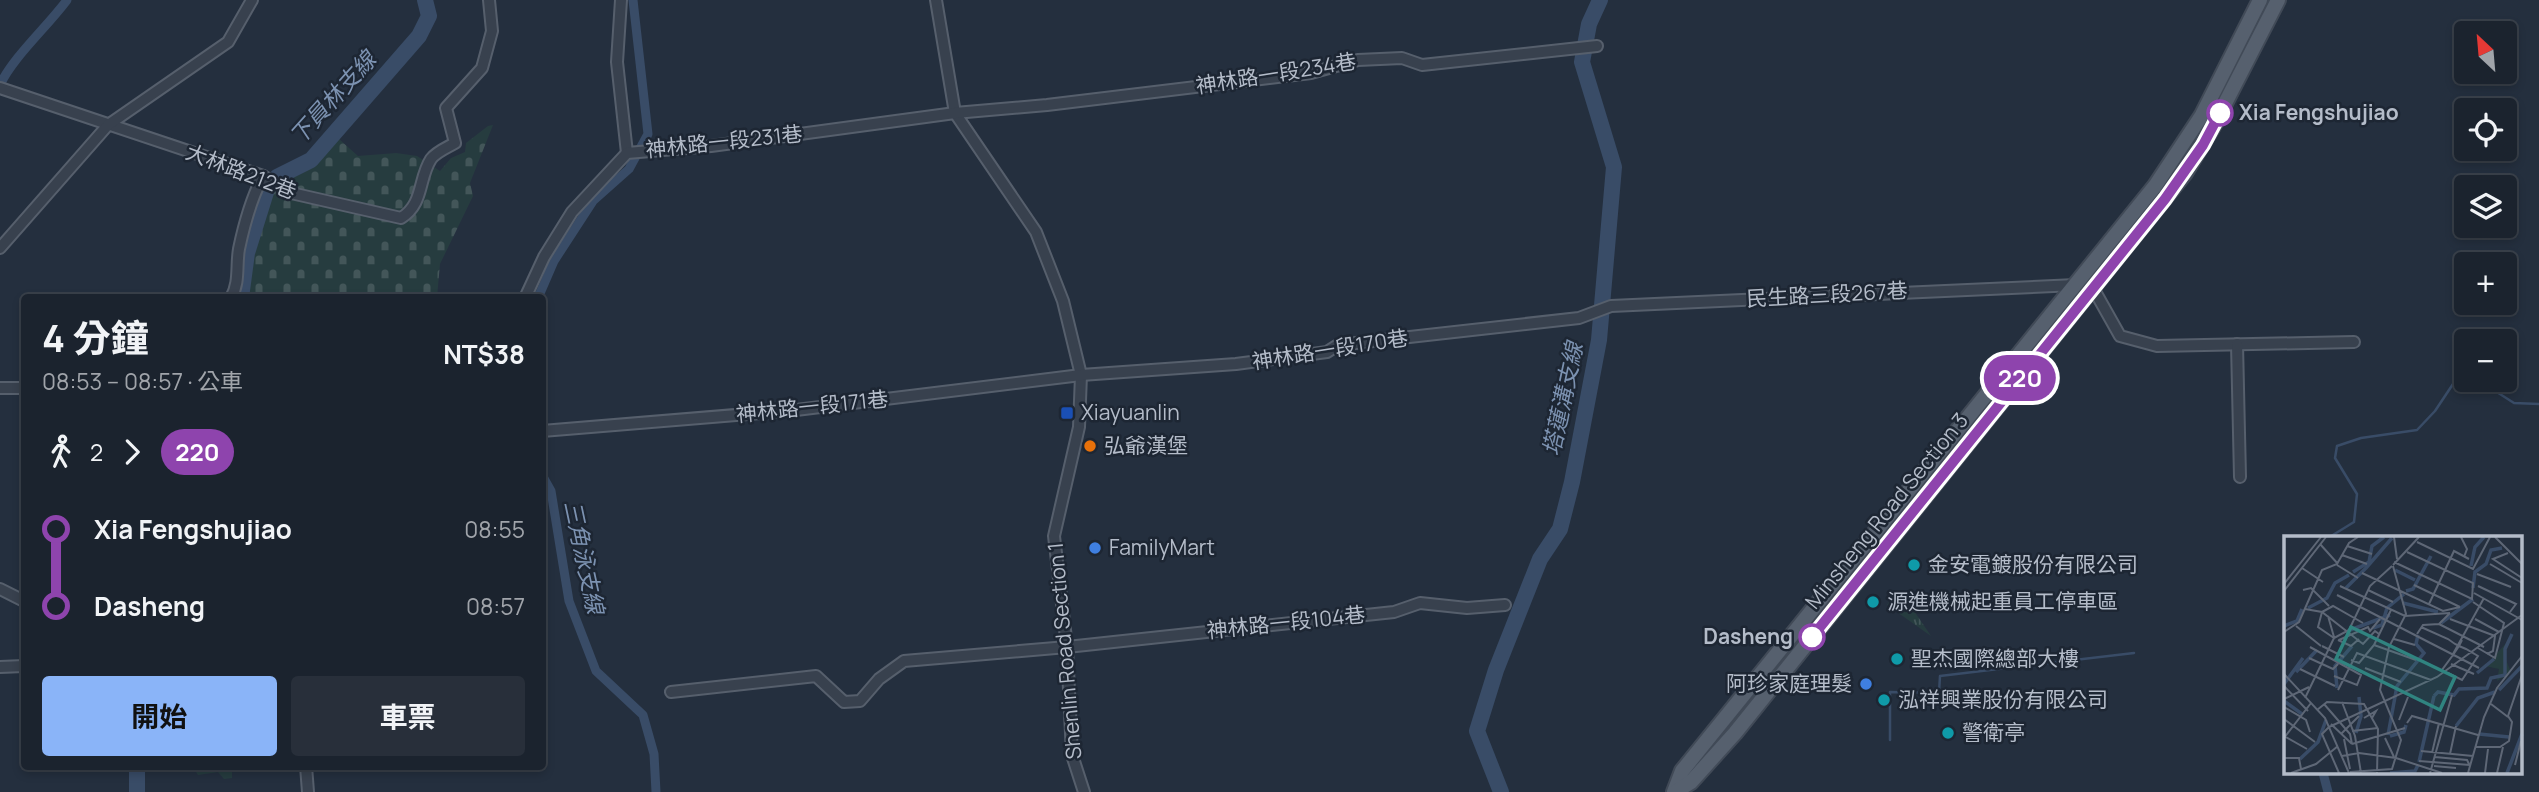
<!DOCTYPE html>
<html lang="zh-TW">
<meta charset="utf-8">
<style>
body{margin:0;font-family:Manrope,"Noto Sans TC",sans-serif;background:#282f3a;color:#f1f3f6;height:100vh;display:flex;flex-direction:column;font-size:26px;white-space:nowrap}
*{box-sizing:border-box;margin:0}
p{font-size:23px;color:#a0a4aa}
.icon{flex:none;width:38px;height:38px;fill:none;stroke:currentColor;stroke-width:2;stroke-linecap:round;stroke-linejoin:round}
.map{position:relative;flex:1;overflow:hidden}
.details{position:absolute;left:21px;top:294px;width:525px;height:476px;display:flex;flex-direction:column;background:#1b232e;border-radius:7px;box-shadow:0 4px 10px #0003,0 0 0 2px #39404a}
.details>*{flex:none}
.badge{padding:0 14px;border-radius:23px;font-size:24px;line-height:46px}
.needle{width:46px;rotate:334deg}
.controls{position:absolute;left:2454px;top:21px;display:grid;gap:14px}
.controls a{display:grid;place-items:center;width:63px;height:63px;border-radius:7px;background:#1b232e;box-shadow:0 4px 10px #0003,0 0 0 2px #39404a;font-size:35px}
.map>.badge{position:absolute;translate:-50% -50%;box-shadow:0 0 0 4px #fff}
.legs{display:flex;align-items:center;gap:10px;height:77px;padding:0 21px;font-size:23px}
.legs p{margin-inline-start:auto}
.summary{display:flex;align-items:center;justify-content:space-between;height:119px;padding:0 21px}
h1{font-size:38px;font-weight:700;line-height:52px}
.cta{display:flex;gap:14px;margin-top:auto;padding:14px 21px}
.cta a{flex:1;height:80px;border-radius:7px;background:#8ab4f8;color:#111;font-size:28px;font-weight:700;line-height:80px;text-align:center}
.cta a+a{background:#282f3a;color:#f1f3f6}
ul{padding:0 21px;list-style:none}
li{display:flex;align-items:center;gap:24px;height:77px;font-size:26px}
li i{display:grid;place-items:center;width:10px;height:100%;margin:0 9px;background:currentColor}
li i::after{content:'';width:18px;height:18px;margin:-9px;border:5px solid;border-radius:50%;background:#1b232e}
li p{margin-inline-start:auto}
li:first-child i{background:linear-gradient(#0000 50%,currentColor 0)}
li:last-child i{background:linear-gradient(currentColor 50%,#0000 0)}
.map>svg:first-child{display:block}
.grass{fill:url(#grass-tufts)}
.cemetery{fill:url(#cemetery-stones)}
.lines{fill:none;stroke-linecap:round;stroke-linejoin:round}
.stream{stroke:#394c67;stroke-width:2.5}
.canal{stroke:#394c67;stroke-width:9}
.river{stroke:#394c67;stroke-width:16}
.minor-casing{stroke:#565f6c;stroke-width:14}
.major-casing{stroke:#414a57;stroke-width:18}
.minor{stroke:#38414e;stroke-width:10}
.major{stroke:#56606e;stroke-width:14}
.line-1-casing{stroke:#fff;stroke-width:16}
.line-1{stroke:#8e44ad;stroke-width:10}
.stop-1-dot{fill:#fff;stroke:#8e44ad;stroke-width:3.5}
.transit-dot{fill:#1a4fb4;stroke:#1d2633;stroke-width:2.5}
.food-dot{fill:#e8710a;stroke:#1d2633;stroke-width:2.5}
.shop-dot{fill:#3f7fe0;stroke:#1d2633;stroke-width:2.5}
.culture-dot{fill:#0f9aa8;stroke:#1d2633;stroke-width:2.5}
.labels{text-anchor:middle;stroke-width:5;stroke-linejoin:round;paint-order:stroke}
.street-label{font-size:21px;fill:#b4bcc9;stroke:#1d2633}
.stop-label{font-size:21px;font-weight:bold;fill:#b4bcc9;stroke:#1d2633;text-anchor:start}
.poi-label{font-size:21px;fill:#b4bcc9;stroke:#1d2633;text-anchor:start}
.water-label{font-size:23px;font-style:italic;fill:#7c92b1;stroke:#1d2633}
.inset-river{fill:none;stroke:#394c67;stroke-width:3.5}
.inset-road{fill:none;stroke:#5e6776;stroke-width:2}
.view{fill:#308480;fill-opacity:0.15;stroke:#308480;stroke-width:3.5}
.inset-edge{fill:none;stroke:#b4bcc9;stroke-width:3.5}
</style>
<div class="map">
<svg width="2539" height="792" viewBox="0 0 2539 792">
<defs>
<pattern id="grass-tufts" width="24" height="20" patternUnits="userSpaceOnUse" patternTransform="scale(1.75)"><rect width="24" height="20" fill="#263c3f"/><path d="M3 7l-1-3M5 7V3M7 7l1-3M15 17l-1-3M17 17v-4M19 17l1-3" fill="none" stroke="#435659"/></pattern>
<pattern id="cemetery-stones" width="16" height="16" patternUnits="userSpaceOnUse" patternTransform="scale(1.75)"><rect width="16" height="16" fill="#263c3f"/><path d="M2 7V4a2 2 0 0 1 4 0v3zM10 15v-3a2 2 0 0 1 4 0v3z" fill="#435659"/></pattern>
</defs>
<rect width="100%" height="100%" fill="#242f3e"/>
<polygon class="grass" points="1889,602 1910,605 1931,636 1887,605"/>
<g class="cemetery">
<polygon points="493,125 470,183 473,196 440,264 437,297 244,298 251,255 272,192 339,139 358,156 396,153 417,156 440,171 451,158 465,152 466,143 488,126"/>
<polygon points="193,767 232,767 232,778 224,779 218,772 198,775"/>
</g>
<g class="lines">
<g class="stream">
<polyline points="2478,380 2514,403 2539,404"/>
<polyline points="2328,538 2354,522 2357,494 2335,458 2337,446 2361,438 2417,430 2435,411 2457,378 2466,379"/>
<polyline points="1890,740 1890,692 1939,693 1940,676 2134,653"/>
</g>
<g class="canal">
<path d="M 0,85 C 13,57 47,27 67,0"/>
<polyline points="538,298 554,261 593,201 629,169 648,134 633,0"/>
<polyline points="542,475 551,491 569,601 596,671 643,715 654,754 656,792"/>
<polyline points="2323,773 2328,792"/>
</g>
<g class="river">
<polyline points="241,298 247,253 267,189 277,177 311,160 419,36 429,16 425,0"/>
<polyline points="137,792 137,766"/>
<polyline points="1501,792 1477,731 1496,670 1540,559 1560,529 1572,482 1599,340 1614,167 1582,62 1589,24 1600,0"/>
</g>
<g class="minor-casing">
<g id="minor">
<polyline points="621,0 617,62 627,153"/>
<polyline points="936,0 955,113 1036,232 1063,301 1081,375 1079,427 1054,536 1067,647 1072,755 1084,792"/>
<path d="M 0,88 L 263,176 L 291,193 L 401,218 C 424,204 418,179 431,159 C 436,152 448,147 455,143 L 446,108 L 482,68 L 492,31 L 489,0"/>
<polyline points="0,248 108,125 228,42 252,0"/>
<polyline points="2093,288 2120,336 2157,346 2354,342"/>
<path d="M 231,298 C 240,282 236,266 239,249 C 244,225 252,197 263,176"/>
<polyline points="525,298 544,257 572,212 627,153 711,146 955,113 1047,105 1311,73 1358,60 1402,58 1422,65 1597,46"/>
<polyline points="2237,344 2240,477"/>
<polyline points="0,388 24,388"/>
<polyline points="542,431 796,410 1081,375 1236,364 1327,352 1338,345 1579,318 1611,306 2076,285"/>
<polyline points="0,589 24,601"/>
<polyline points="0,667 24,666"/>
<polyline points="671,692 816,676 844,702 860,701 879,679 904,661 1067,647 1394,612 1420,603 1467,608 1505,605"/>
<polyline points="306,766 308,792"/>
</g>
</g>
<g class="major-casing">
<g id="major">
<polyline points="1674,792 1682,771 2155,186 2202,115 2260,0"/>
<polyline points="1675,792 1691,782 1735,733 2185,173 2215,123 2278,0"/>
</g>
</g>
<use href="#minor" class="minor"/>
<use href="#major" class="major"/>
</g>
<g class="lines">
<g class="line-1-casing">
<polyline id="line-1" points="1812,637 2165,199 2203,145 2220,113"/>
</g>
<use href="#line-1" class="line-1"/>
</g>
<g class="stop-1-dot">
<circle cx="2220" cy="113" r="12"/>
<circle cx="1812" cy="637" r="12"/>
</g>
<rect class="transit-dot" x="1060" y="406" width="14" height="14" rx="3.5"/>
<circle class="food-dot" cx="1090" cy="446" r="7"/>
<g class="shop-dot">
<circle cx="1095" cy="548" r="7"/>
<circle cx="1866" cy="684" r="7"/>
</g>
<g class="culture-dot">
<circle cx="1914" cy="565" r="7"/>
<circle cx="1873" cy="602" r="7"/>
<circle cx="1897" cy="659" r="7"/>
<circle cx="1884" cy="700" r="7"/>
<circle cx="1948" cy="733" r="7"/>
</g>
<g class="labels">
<g class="street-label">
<text transform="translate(1276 74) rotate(-9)" y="7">神林路一段234巷</text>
<text transform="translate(724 142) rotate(-6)" y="7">神林路一段231巷</text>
<text transform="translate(241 172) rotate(21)" y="7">大林路212巷</text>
<text transform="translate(1827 295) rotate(-3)" y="7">民生路三段267巷</text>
<text transform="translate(1330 350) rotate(-9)" y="7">神林路一段170巷</text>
<text transform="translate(812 407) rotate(-6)" y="7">神林路一段171巷</text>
<text transform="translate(1887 511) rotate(-51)" y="7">Minsheng Road Section 3</text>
<text transform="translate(1286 623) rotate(-6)" y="7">神林路一段104巷</text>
<text transform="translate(1065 651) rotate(-95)" y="7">Shenlin Road Section 1</text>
</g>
<g class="stop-label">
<text x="2239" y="120">Xia Fengshujiao</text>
<text x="1793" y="644" text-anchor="end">Dasheng</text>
</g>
<g class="poi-label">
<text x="1081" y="420">Xiayuanlin</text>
<text x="1104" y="453">弘爺漢堡</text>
<text x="1109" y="555">FamilyMart</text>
<text x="1928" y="572">金安電鍍股份有限公司</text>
<text x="1887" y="609">源進機械起重員工停車區</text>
<text x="1911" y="666">聖杰國際總部大樓</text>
<text x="1852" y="691" text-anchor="end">阿珍家庭理髮</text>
<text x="1898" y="707">泓祥興業股份有限公司</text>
<text x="1962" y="740">警衛亭</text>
</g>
<g class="water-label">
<text transform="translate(333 98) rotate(-48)" y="8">下員林支線</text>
<text transform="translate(1563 399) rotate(-78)" y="8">塔蓮溝支線</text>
<text transform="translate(584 557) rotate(78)" y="8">三角泳支線</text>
</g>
</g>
<g transform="translate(2284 536)">
<rect width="238" height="238" fill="#242f3e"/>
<path d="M 224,105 L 220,119 L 227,136 L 213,145 L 215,133 L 201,130 Z" fill="#263c3f"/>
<path class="inset-river" d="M 187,30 L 191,11 L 200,1M 82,32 L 108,2M 111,34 L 131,44M 69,36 L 85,26 L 88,10 L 100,1M 62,52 L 82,32M 189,52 L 191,36 L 202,28 L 207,14 L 218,12M 122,55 L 129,53 L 147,20M 119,67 L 154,76M 24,72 L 43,62 L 51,47 L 65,39M 157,87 L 189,63M 0,90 L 13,85 L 18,73M 89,92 L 98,89 L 103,72 L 120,58M 66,94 L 106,79M 12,136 L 33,114M 193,137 L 210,123M 0,148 L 19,122M 53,152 L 51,130 L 68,110M 215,154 L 238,130M 150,160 L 154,156 L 170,159 L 175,153 L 203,152 L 207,142 L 221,139 L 221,113 L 228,98M 0,165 L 18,178M 172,190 L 194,162 L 211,156M 72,197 L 77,180 L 75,161M 195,198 L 225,201M 104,199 L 113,150 L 140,117 L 132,108 L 134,99M 106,200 L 120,196 L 122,189M 16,223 L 34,206 L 42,184M 135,226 L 150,160M 106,237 L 131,235 L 134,229M 223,237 L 238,198"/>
<path class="inset-road" d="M 110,1 L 113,23M 177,1 L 183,13 L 180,21M 211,1 L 238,28M 133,6 L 189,33 L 206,1M 36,8 L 54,28M 63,10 L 88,18M 224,17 L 209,23 L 238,42M 58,19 L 83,28M 110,26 L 188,63 L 189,47 L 123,16M 206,28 L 238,47M 53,29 L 74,42M 109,29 L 135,1M 18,32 L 39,46M 78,37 L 159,75 L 176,71M 193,38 L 227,51M 0,48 L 37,1M 130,49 L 176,71M 56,50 L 121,80 L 166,77M 194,50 L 232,68 L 226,76M 19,54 L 27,52 L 45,70M 84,54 L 109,66M 0,55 L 42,1M 190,57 L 238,84M 53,59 L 195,132M 189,66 L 220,87 L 211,122 L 194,112M 145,68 L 170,15 L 185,23M 21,73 L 38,76 L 79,108 L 91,95 L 95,98M 38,76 L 49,70 L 79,87M 38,76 L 34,91 L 50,102M 44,80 L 50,101M 166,83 L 211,100 L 209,115 L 203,118M 191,83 L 215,96M 155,88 L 200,111M 12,90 L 37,110M 137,91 L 164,103 L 171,108 L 175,110 L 182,113 L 194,120 L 178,144 L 158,134 L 169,119 L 175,110 L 178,104M 0,96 L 15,86 L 38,34 L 53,28 L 65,7 L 74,1M 133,98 L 139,89 L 155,88 L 166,77M 110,103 L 131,109M 54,104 L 67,110 L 75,103M 55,104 L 84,91 L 86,95 L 96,83M 90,109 L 132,124M 90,109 L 107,74M 38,110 L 60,121M 26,111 L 77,139 L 73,149 L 50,140M 169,118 L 200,62M 25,122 L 49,133 L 54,128M 67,124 L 75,127 L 90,109M 167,128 L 190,138M 81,132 L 117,146M 16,133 L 51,150M 0,138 L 41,182 L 65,237M 0,150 L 24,175M 54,154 L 73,117 L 147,144M 21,162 L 50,102 L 65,94 L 86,50 L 108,30M 0,163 L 25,151M 58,166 L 71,200 L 77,237M 40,168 L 66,198 L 68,208M 207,168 L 224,181M 0,171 L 22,184 L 26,196M 33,174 L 43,166 L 80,168 L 94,193 L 93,237M 80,182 L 92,175 L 88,182M 0,183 L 31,206M 115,184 L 124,161M 123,187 L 128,180 L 194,199M 47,188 L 68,208M 45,191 L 38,198 L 55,237M 45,191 L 153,141 L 238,79M 68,195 L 94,192M 57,198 L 75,180M 0,200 L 23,213M 0,202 L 27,167M 101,202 L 110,221M 60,203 L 66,233M 68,208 L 121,192M 191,211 L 216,211 L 225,205 L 228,186 L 224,180 L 238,139M 137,215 L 189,220M 148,217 L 155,187M 166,218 L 172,190M 58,220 L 75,217 L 112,222 L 158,237M 151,221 L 183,224 L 185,228M 1,222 L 15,222 L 17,233M 135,225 L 186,229M 231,229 L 237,205M 150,230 L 172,232M 66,236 L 108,233 L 117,204 L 96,154 L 105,111 L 122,78 L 109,30M 7,237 L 32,228 L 54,210M 146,237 L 168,159M 184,237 L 200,181 L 213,152 L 238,120M 201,237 L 204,213M 213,237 L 219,211"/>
<path class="view" d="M 67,91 L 171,141 L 156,174 L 52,123 Z"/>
<rect width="238" height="238" class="inset-edge"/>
</g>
</svg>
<div class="controls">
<a><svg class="needle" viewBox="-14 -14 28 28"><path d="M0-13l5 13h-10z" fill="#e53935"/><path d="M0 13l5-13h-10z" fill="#a0a4aa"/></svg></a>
<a><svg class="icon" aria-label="locate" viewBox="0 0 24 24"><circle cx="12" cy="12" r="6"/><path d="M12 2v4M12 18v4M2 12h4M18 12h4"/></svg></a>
<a><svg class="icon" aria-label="layers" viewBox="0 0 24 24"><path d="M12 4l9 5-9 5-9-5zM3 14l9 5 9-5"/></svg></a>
<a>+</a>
<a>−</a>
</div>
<b class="badge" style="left:2020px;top:378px;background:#8e44ad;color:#fff">220</b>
<section class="details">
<div class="summary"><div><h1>4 分鐘</h1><p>08:53 – 08:57 · 公車</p></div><b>NT$38</b></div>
<div class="legs"><svg class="icon" aria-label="walk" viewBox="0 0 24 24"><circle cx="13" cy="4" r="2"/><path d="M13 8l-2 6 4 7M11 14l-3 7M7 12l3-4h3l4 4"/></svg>2<svg class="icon" aria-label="forward" viewBox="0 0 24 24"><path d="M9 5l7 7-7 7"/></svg><b class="badge" style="background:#8e44ad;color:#fff">220</b></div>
<ul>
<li><i style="color:#8e44ad"></i><b>Xia Fengshujiao</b><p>08:55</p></li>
<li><i style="color:#8e44ad"></i><b>Dasheng</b><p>08:57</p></li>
</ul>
<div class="cta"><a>開始</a><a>車票</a></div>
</section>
</div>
